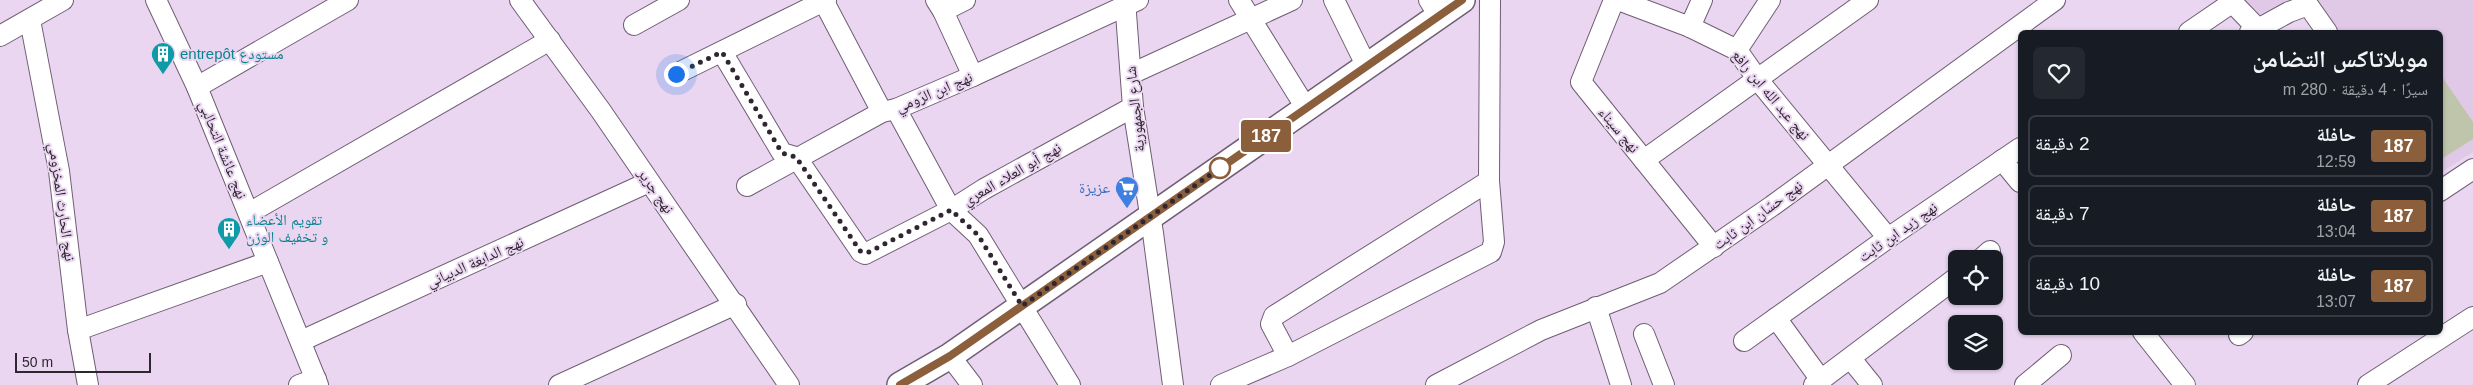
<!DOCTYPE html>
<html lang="ar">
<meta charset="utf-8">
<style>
body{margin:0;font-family:Helvetica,"Noto Naskh Arabic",sans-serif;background:#242831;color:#f1f3f6;direction:rtl;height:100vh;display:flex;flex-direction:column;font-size:19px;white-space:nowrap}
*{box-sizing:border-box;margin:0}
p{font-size:16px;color:#9ea1a6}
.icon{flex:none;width:28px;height:28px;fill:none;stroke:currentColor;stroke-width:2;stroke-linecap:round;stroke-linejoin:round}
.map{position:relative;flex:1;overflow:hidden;direction:ltr}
.panel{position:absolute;left:2018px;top:30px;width:425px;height:305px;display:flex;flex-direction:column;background:#171b24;border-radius:8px;box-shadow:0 1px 4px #0004;direction:rtl}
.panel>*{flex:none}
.badge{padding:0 10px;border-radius:4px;font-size:18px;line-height:32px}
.tools{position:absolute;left:1948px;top:250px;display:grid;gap:10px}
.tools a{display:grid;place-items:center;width:55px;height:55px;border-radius:8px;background:#171b24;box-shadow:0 1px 4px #0004;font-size:25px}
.scale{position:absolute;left:15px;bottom:12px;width:136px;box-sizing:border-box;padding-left:5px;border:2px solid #2e2730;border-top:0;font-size:14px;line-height:18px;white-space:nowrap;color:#2e2730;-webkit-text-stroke:4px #ead6f0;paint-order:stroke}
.you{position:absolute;width:25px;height:25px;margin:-12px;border:4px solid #fff;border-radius:50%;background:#1a73e8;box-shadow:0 0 0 8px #1a73e833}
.map>.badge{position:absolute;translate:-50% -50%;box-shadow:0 0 0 2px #fff}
.round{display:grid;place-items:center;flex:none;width:52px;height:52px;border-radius:8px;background:#242831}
.head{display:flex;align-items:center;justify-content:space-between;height:85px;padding:0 15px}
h1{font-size:24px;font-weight:700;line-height:38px}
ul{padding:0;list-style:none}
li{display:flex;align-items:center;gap:15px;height:62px;margin:0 10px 8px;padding:0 5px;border:2px solid #363941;border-radius:8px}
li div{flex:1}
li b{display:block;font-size:19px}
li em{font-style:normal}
li .badge{min-width:55px;font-weight:700;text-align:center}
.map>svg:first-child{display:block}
.built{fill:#e0c8e7}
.green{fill:#bfc5aa}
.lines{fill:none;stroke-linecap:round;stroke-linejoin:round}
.minor-casing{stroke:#6f5e74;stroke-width:22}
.tertiary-casing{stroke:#6f5e74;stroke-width:28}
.minor{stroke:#fff;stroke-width:20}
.tertiary{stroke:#fff;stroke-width:25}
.line-casing{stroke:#fff;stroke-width:11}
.line{stroke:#8b5e3c;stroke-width:8}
.walk{stroke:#2e2730;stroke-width:5;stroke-dasharray:0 9}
.stop-dot{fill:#fff;stroke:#8b5e3c;stroke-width:2.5}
.labels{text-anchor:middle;stroke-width:4;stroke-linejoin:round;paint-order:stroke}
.culture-label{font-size:15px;fill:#0d838f;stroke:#ead6f0;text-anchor:start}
.street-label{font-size:15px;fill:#2e2730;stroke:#ead6f0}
.shop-label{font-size:15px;fill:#366cbe;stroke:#ead6f0;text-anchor:end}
</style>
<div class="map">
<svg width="2473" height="385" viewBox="0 0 2473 385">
<rect width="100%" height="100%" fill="#ead6f0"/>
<g class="built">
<polygon points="2234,0 2289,0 2254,17"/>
<polygon points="2296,0 2473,0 2473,152 2440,173 2440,32 2319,32"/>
</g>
<polygon class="green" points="2440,74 2473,122 2473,139 2440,160"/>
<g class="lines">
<g class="minor-casing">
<g id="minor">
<polyline points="156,0 197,87 318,385"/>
<polyline points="520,0 601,111 789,385"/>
<polyline points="823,0 882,112"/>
<polyline points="936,0 943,11 973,76"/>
<polyline points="1125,0 1133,107 1153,233 1173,385"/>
<polyline points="1239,0 1306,108"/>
<polyline points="1334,0 1367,67"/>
<polyline points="1429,0 1439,16"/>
<polyline points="1614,0 1581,82 1714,247"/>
<polyline points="1618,0 1690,27 1737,50 1758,80 1888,238"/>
<polyline points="2230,0 2258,29 2250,32"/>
<polyline points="943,11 965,0"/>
<polyline points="30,20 59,171 78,330 88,385"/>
<polyline points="634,25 679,0"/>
<polyline points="1690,27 1702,0"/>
<polyline points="2258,29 2289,12 2308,5 2327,32"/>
<polyline points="2189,32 2233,2"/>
<polyline points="0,36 63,0"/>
<polyline points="1737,50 1770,0"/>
<polyline points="722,52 782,153 796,157 861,252 865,254 951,210 984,189 1133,107"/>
<polyline points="676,74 826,0"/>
<polyline points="1131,74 1292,0"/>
<polyline points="197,87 348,0"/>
<polyline points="896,109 951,210 978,235 1070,385"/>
<polyline points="1644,160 1868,0"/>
<polyline points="2002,160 2020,182"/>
<polyline points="747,186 882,112 896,109 973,76 1138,0"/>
<polyline points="2440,191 2473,169"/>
<polyline points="249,213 550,40"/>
<polyline points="1981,259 1990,251"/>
<polyline points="1596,307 1621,385"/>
<polyline points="1776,318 1821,380"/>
<polyline points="78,330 268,262"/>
<polyline points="2143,332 2185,385"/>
<polyline points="1644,334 1664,385"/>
<polyline points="2239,335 2243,332"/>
<polyline points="301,341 649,182"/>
<polyline points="1744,341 1888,238 2020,148"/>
<polyline points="950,356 972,385"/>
<polyline points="1288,356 1491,252 1494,242 1489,181"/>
<polyline points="1851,359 1872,385"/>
<polyline points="299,385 316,379"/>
<polyline points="559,385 736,304"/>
<polyline points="1221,385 1288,356 1271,324 1274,316 1489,181 1490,0"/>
<polyline points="1436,385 1541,330 1660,283 1772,206 2055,0"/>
<polyline points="1814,385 1956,278"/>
<polyline points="2025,385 2061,355"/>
<polyline points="2368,385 2473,317"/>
</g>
</g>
<g class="tertiary-casing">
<polyline id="tertiary" points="900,385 950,356 1462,0"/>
</g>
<use href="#minor" class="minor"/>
<use href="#tertiary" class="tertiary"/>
</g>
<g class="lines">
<g class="line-casing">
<polyline id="line" points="900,385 950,356 1462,0"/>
</g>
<use href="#line" class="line"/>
<polyline class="walk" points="676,74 722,52 782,153 796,157 861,252 869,252 951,210 978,235 1022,306 1220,168"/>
</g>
<defs>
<g id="building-pin" transform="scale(1.25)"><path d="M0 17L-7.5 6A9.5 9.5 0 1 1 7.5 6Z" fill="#0f9aa8" stroke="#ead6f0"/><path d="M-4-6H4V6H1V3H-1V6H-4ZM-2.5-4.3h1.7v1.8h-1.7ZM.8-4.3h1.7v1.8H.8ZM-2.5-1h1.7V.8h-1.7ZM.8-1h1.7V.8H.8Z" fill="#fff"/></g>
<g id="supermarket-pin" transform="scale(1.25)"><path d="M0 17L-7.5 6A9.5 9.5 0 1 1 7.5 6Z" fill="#3f7fe0" stroke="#ead6f0"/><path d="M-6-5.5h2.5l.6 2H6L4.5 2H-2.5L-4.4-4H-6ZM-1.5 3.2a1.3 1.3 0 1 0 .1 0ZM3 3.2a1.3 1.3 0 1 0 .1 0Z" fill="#fff"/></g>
</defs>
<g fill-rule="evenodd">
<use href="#building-pin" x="163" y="54"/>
<use href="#supermarket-pin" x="1127" y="188"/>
<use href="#building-pin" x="229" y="229"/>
</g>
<circle class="stop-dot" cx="1220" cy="168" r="10"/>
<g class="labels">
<g class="culture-label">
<text x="180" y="59">entrepôt مستودع</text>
<text x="246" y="225">تقويم الأعضاء<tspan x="246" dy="17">و تخفيف الوزن</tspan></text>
</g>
<g class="street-label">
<text transform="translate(934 92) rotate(-23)" y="5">نهج ابن الرّومي</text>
<text transform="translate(1771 95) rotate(50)" y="5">نهج عبد الله ابن رافع</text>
<text transform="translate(1135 109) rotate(-96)" y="5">شارع الجمهورية</text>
<text transform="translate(1619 130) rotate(50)" y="5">نهج سيناء</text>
<text transform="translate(223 150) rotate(68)" y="5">نهج عائشة التحالبي</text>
<text transform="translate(1012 174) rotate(-30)" y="5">نهج أبو العلاء المعري</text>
<text transform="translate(656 191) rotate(55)" y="5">نهج جرير</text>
<text transform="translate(62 202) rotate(82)" y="5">نهج الحارث المخزومي</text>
<text transform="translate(1758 215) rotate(-36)" y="5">نهج حسّان ابن ثابت</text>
<text transform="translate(1898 232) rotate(-35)" y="5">نهج زيد ابن ثابت</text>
<text transform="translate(475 262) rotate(-24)" y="5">نهج الدابغة الدبياني</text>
</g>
<g class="shop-label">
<text x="1110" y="193">عزيزة</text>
</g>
</g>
</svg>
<div class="tools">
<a><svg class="icon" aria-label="locate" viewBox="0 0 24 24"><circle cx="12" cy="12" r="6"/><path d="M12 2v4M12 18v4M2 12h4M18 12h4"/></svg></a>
<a><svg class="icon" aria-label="layers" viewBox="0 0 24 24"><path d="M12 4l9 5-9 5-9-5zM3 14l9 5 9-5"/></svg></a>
</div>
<div class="scale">50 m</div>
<div class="you" style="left:676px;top:74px"></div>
<b class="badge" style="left:1266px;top:136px;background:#8b5e3c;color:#fff">187</b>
<section class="panel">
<div class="head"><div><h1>موبلاتاكس التضامن</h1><p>سيرًا · 4 دقيقة · 280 m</p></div><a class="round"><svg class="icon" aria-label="heart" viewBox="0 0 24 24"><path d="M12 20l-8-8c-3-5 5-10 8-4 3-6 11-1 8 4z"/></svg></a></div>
<ul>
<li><span class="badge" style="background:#8b5e3c;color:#fff">187</span><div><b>حافلة</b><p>12:59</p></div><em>2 دقيقة</em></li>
<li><span class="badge" style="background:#8b5e3c;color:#fff">187</span><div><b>حافلة</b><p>13:04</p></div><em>7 دقيقة</em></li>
<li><span class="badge" style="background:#8b5e3c;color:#fff">187</span><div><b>حافلة</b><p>13:07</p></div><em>10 دقيقة</em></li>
</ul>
</section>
</div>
